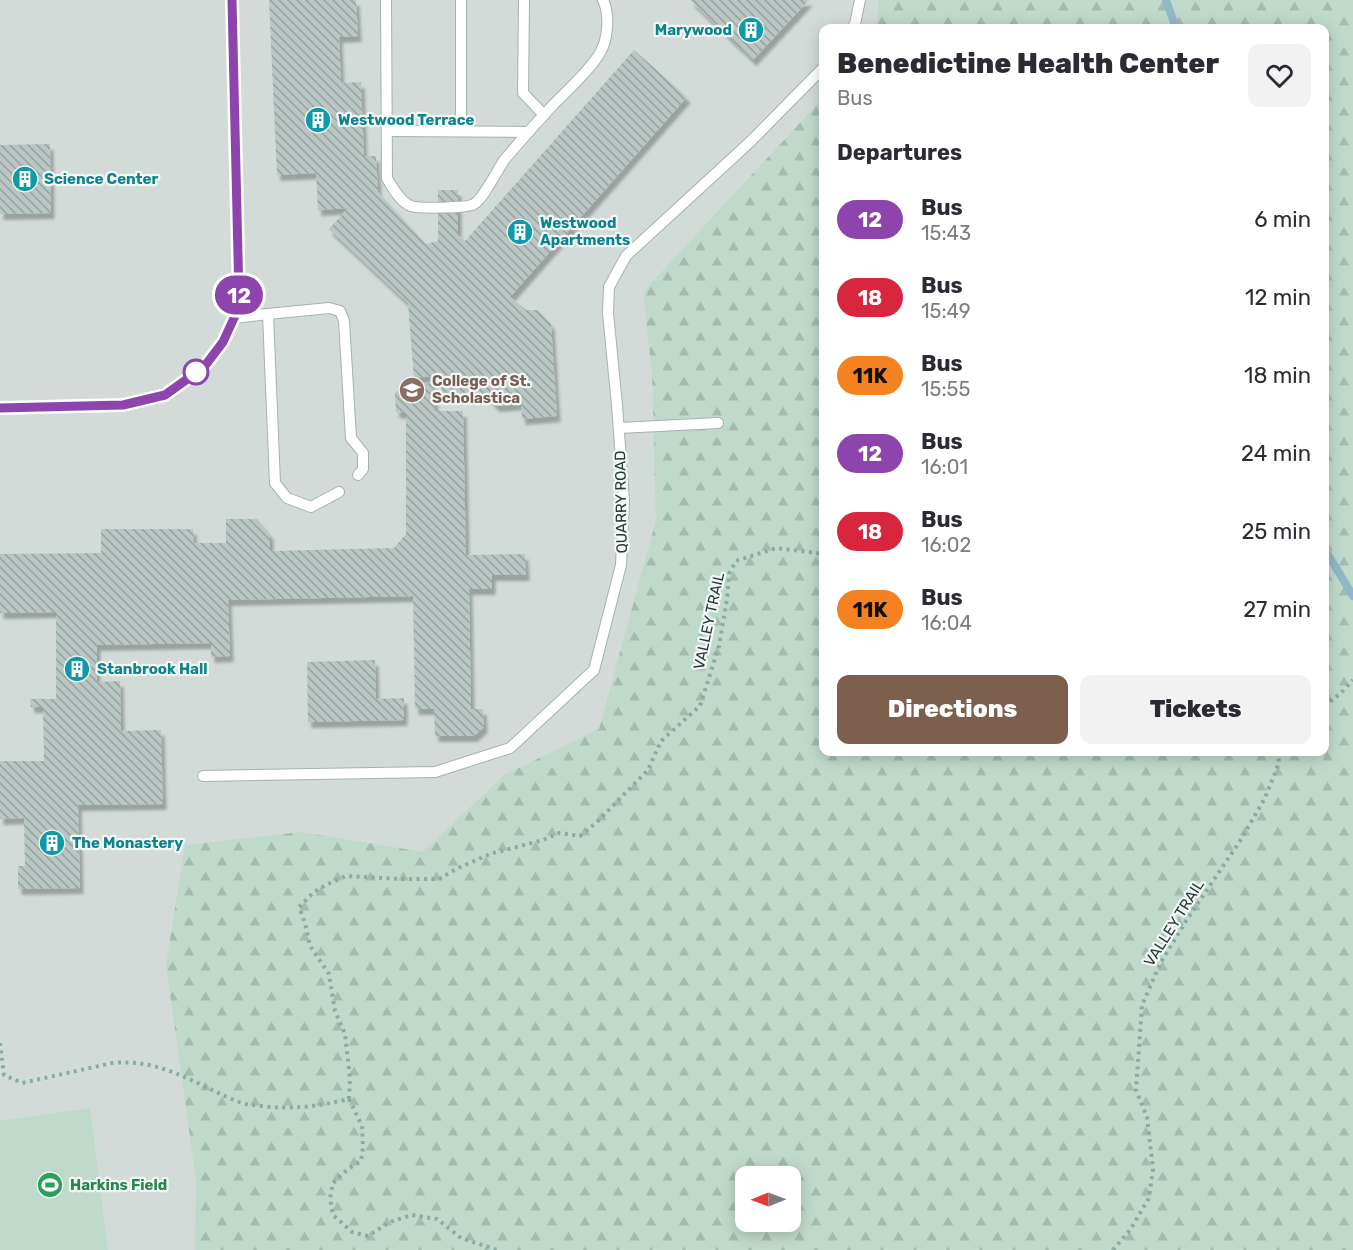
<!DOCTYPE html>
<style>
body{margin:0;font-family:Rubik,sans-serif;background:#f2f2f3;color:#2b2b33;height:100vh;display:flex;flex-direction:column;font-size:22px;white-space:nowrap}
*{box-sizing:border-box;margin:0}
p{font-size:20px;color:#7c7c81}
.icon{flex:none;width:33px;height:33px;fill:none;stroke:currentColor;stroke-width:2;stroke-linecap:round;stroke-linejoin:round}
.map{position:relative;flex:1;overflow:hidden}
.side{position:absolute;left:819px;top:24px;width:510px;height:732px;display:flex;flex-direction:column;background:#fff;border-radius:12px;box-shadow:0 3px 15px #0003}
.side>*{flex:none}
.badge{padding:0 12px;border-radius:20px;font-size:21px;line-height:39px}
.needle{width:39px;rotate:269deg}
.fabs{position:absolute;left:735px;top:1166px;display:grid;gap:12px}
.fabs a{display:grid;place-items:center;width:66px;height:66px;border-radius:12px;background:#fff;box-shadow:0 3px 15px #0003;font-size:30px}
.map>.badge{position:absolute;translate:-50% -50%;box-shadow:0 0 0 3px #fff}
h2{padding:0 18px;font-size:22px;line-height:54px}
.round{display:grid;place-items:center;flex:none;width:63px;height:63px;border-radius:12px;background:#f2f2f3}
.overview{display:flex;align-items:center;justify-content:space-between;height:102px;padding:0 18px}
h1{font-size:28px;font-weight:800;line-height:45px}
.primary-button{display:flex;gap:12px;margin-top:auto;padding:12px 18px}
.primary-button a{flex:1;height:69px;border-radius:12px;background:#7d5f4d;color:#fff;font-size:24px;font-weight:800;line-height:69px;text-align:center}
.primary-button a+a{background:#f2f2f3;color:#2b2b33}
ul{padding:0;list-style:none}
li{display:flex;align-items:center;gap:18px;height:78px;padding:0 18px}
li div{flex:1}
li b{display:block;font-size:22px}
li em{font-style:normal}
li .badge{min-width:66px;font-weight:700;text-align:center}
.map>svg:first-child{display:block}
.built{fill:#d2dbd8;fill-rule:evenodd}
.grass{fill:#bfdacb}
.forest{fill:url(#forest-firs);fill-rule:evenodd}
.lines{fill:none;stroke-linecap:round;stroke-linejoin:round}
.stream{stroke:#92b7c9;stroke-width:8}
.building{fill:url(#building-back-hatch);filter:url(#shadow)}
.service-casing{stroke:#a6b2b0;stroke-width:12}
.path{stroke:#88aba6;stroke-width:4;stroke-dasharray:3 4.5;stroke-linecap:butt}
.service{stroke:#fff;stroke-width:10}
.line-casing{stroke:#fff;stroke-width:14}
.line{stroke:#8e44ad;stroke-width:9}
.stop-dot{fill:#fff;stroke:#8e44ad;stroke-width:3}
.labels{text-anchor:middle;stroke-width:4.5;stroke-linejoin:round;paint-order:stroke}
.culture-label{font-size:15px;font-weight:bold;fill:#0d838f;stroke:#f3f8f7;text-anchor:start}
.education-label{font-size:15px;font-weight:bold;fill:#785e54;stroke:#f3f8f7;text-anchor:start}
.street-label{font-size:15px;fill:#253a38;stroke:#f3f8f7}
.leisure-label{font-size:15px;font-weight:bold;fill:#27864d;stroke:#f3f8f7;text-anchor:start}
</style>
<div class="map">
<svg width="1353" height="1250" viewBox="0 0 1353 1250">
<defs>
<pattern id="forest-firs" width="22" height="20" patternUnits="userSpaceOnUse" patternTransform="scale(1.5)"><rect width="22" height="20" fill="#bfdacb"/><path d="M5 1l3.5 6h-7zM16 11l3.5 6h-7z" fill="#a4bcaf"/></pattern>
<pattern id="building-back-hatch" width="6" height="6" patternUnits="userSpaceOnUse" patternTransform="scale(1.5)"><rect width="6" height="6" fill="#b9c6c3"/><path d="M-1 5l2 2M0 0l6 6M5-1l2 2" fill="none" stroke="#96a29f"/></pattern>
<filter id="shadow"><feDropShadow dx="3.5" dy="6" stdDeviation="1.5" flood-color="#0004"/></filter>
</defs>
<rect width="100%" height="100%" fill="#e3ebe9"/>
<path class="built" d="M 0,0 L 1353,0 L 1353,1250 L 0,1250 ZM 824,28 L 1324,28 L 1324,752 L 824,752 ZM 746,1176 L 790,1176 L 790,1221 L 746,1221 Z"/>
<polygon class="grass" points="90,1108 108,1250 0,1250 0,1121"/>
<path class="forest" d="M 879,0 L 1353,0 L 1353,1250 L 195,1250 L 196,1180 L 166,965 L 185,845 L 302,832 L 423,852 L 504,775 L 599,729 L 656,520 L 652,373 L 643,292 L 823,98 L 824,752 L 1324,752 L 1324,28 L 876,28 ZM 746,1176 L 790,1176 L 790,1221 L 746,1221 Z"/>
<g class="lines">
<g class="stream">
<polyline points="1166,0 1176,28"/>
<polyline points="1324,548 1353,596"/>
</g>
</g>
<g class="building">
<polygon points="269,0 356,0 358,36 339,37 341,83 361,82 364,156 376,156 378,192 426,244 438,241 438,190 458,190 458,235 465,241 634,50 687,97 510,297 526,310 538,310 551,324 557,416 522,419 521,404 496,406 484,393 442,396 440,375 414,378 408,303 329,229 348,208 318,210 316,173 277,175"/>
<polygon points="690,0 809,0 753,60"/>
<polygon points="50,144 51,213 0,214 0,145"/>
<polygon points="434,383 435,411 463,411 466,555 525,554 526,575 492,575 492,589 469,589 471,709 483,709 484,727 474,736 435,736 434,709 415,709 413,596 228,600 230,656 211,657 211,643 97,645 97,682 120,681 121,731 161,730 163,804 78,805 80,888 18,889 18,866 25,866 24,818 0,819 0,761 44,761 43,707 31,707 30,699 56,699 56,612 0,613 0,554 101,553 101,529 193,529 194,543 226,543 226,519 257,519 270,534 270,551 394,548 406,534 406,413 396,412 395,393 406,384"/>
<polygon points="375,660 376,699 404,698 404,720 308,722 307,662"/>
</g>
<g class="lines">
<g class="service-casing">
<g id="service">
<path d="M 386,0 L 387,178 C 392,187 400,202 411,206 C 418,209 468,208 474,204 C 484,198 497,170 505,159 C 521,140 537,122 554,104 C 568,90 590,70 600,53 C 608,39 610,15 603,0"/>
<polyline points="461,0 461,131"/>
<polyline points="524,0 523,93 544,115"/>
<polyline points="852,28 855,24 860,0"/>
<polyline points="387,131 529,132"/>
<polyline points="268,314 329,308 340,311 344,321 351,438 363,453 363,469 358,475"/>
<polyline points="234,318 268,314 275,483 287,498 311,507 339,492"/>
<polyline points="0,408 123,405 165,395 204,367 223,342 234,318 239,298 232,0"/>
<polyline points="619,428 718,423"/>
<polyline points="203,776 435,772 510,748 594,670 621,565 624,501 617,405 608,313 609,287 626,256 751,141 824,67"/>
</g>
</g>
<g class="path">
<polyline points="1324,706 1341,693 1353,680"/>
<path d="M 0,1043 L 4,1075 L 22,1083 L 112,1063 C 162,1058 196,1085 239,1102 C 246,1105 254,1105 262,1106 C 293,1110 319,1106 349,1099"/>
<polyline points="349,1099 350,1078 345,1034 335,1011 329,974 310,946 305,923 299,907 314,892 328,884 346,876 401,879 439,879 458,868 490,854 543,840 559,833 580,836 597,822 648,770 661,741 700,706 719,646 727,599 729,574 736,561 776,548 824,554"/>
<polyline points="349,1099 362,1126 363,1147 361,1161 348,1169 333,1183 330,1198 333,1215 352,1232 368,1236 390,1222 412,1215 437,1219 461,1238 497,1250"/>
<polyline points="1113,1250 1130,1230 1149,1198 1153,1169 1147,1117 1136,1090 1142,1005 1161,962 1186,921 1240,841 1265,798 1279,763 1278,752"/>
</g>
<use href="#service" class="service"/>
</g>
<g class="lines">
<g class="line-casing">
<polyline id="line" points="0,408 123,405 165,395 204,367 223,342 234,318 239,298 232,0"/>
</g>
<use href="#line" class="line"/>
</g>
<defs>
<g id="building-disc" transform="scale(1.35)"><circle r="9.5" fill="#0f9aa8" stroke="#f3f8f7"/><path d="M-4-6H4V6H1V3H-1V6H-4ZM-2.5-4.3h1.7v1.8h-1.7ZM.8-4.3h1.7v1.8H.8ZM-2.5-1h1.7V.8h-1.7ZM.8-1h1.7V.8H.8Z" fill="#fff"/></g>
<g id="university-disc" transform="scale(1.35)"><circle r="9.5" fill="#8d6e63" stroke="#f3f8f7"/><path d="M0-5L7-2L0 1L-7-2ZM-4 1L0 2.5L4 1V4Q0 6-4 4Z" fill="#fff"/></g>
<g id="stadium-disc" transform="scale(1.35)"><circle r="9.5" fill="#2e9e5b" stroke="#f3f8f7"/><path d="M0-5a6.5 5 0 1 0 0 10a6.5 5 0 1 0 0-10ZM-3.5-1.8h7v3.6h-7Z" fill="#fff"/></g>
</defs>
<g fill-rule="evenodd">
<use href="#building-disc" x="751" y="30"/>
<use href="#building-disc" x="318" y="120"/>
<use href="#building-disc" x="25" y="179"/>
<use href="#building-disc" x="520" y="232"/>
<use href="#university-disc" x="412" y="390"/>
<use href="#building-disc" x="77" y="669"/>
<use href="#building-disc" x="52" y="843"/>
<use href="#stadium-disc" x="50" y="1185"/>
</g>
<circle class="stop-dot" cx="196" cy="372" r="12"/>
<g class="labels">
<g class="culture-label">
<text x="732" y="35" text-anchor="end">Marywood</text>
<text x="338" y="125">Westwood Terrace</text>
<text x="44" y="184">Science Center</text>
<text x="540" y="228">Westwood<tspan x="540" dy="17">Apartments</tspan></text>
<text x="97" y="674">Stanbrook Hall</text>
<text x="72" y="848">The Monastery</text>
</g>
<g class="education-label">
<text x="432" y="386">College of St.<tspan x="432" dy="17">Scholastica</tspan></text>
</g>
<g class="street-label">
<text transform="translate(621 502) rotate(-91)" y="5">QUARRY ROAD</text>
<text transform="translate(709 621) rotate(-78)" y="5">VALLEY TRAIL</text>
<text transform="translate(1174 923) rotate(-58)" y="5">VALLEY TRAIL</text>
</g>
<g class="leisure-label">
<text x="70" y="1190">Harkins Field</text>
</g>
</g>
</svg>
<div class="fabs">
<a><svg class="needle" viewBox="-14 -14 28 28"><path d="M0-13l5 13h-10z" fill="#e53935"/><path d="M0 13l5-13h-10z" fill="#7c7c81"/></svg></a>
</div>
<b class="badge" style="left:239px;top:295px;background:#8e44ad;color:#fff">12</b>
<section class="side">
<div class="overview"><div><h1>Benedictine Health Center</h1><p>Bus</p></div><a class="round"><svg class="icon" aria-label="heart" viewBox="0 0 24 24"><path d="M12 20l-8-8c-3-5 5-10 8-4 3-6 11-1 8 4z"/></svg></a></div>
<h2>Departures</h2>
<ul>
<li><span class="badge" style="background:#8e44ad;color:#fff">12</span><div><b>Bus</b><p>15:43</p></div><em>6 min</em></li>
<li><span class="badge" style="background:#d7263d;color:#fff">18</span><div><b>Bus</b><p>15:49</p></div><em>12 min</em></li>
<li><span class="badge" style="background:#f58220;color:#111">11K</span><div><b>Bus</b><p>15:55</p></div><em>18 min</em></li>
<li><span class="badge" style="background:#8e44ad;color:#fff">12</span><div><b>Bus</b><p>16:01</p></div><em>24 min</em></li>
<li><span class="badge" style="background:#d7263d;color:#fff">18</span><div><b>Bus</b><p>16:02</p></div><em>25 min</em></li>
<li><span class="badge" style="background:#f58220;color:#111">11K</span><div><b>Bus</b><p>16:04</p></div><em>27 min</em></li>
</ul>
<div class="primary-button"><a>Directions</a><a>Tickets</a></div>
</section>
</div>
